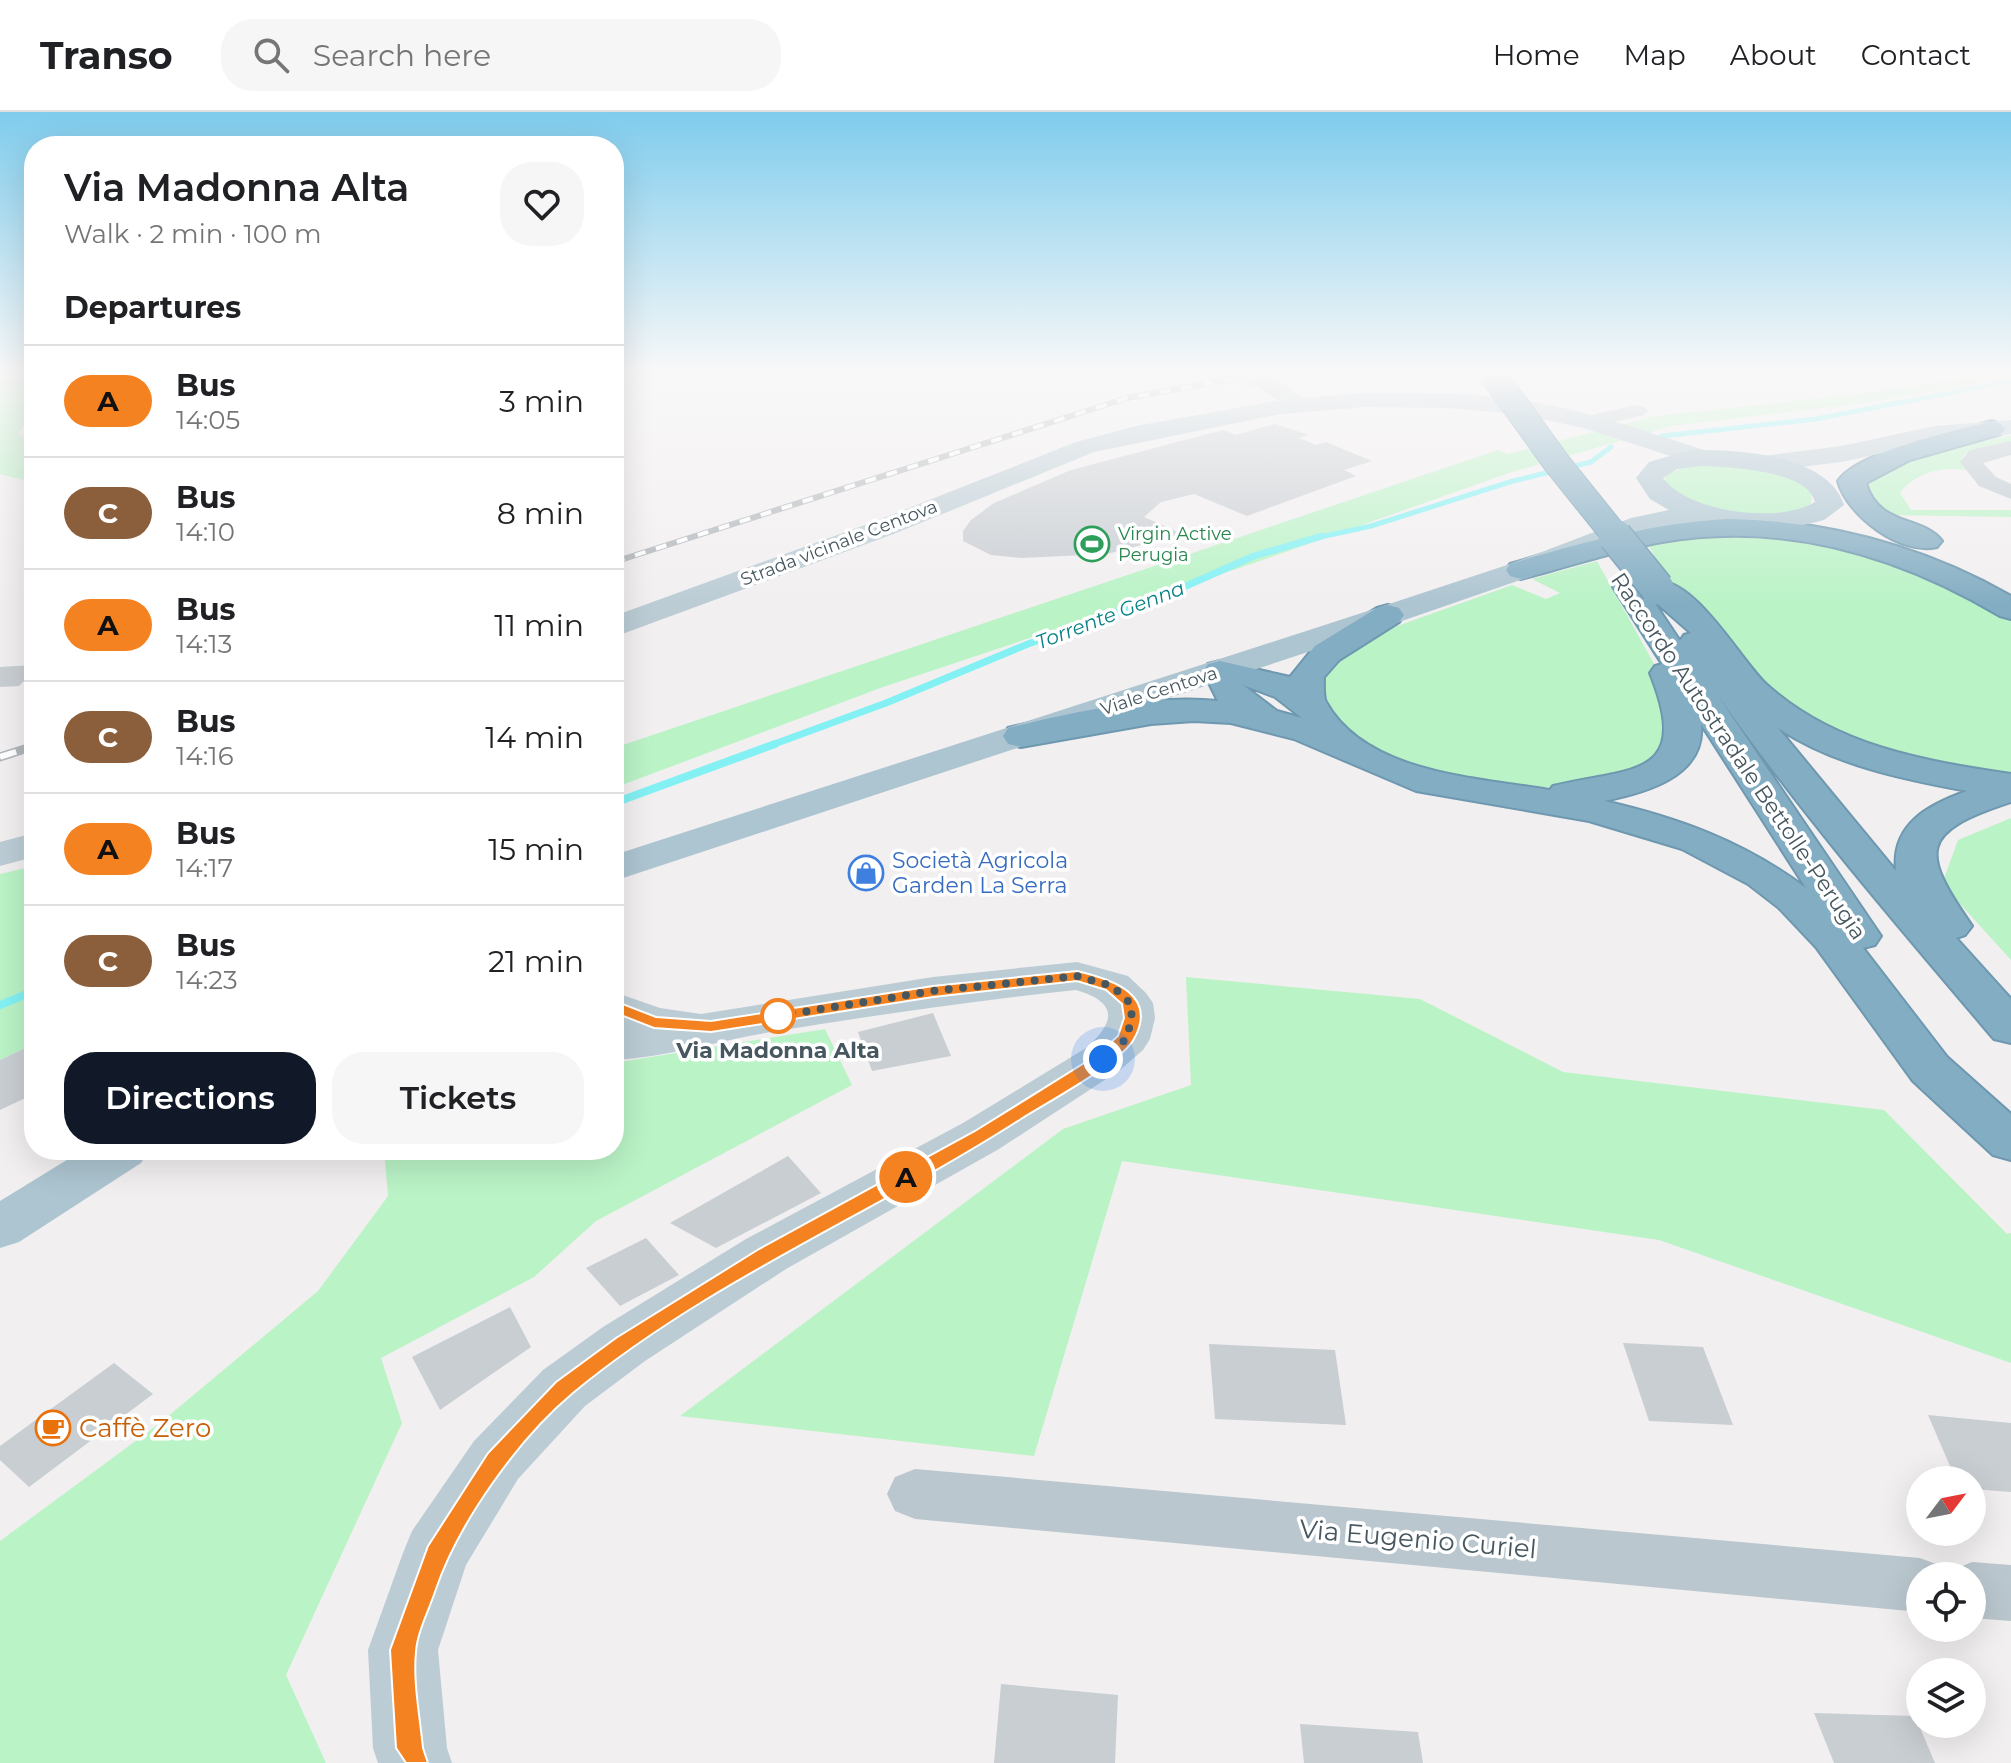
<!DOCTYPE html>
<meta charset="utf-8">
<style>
body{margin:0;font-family:Montserrat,sans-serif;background:#f6f6f6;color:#202124;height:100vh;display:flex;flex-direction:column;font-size:30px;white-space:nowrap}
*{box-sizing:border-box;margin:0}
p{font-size:26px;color:#757577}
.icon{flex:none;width:44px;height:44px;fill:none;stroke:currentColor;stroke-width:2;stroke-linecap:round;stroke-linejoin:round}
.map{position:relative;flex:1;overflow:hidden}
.details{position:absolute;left:24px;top:24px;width:600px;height:1024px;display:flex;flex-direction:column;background:#fff;border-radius:32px;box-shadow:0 8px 32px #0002}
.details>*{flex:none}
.badge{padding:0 16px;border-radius:26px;font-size:28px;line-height:52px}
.needle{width:52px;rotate:58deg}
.tools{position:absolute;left:1906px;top:1354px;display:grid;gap:16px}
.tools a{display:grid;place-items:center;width:80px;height:80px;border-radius:50%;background:#fff;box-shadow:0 8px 32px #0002;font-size:40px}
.you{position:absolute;width:40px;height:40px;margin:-20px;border:6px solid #fff;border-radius:50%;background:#1a73e8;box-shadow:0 0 0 12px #1a73e833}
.map>.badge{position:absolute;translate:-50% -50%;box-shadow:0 0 0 4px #fff}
h2{padding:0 40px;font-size:30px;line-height:72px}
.round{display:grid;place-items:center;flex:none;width:84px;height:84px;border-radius:32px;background:#f6f6f6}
.summary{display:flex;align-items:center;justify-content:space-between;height:136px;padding:0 40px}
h1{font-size:38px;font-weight:600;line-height:60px}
.cta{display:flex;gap:16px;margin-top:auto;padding:16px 40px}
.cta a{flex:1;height:92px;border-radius:32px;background:#111827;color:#fff;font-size:32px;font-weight:600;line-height:92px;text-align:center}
.cta a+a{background:#f6f6f6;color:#202124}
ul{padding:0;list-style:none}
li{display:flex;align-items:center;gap:24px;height:112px;padding:0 40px;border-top:2px solid #e0e0e0}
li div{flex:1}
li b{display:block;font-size:30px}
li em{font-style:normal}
li .badge{min-width:88px;font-weight:700;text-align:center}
header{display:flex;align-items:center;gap:48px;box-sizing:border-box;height:112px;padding:0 40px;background:#fff;border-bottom:2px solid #e0e0e0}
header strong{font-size:38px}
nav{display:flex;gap:44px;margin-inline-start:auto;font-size:28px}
.search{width:560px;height:72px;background:#f6f6f6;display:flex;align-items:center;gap:20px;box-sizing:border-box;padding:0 28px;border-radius:32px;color:#757577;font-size:30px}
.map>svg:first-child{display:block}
.green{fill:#baf3c6}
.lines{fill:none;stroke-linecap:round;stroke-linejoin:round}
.stream-far2{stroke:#83f1f4;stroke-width:5}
.stream-far1{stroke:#83f1f4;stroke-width:7}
.stream{stroke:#83f1f4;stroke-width:8}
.building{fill:#c9ced3}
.street-tunnel{stroke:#c7c9cc;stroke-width:22;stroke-dasharray:22 11;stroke-linecap:butt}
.highway-casing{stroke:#6e98af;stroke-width:4}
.street{fill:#bac7ce;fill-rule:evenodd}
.secondary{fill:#bbccd5;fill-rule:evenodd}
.primary{fill:#adc5d1;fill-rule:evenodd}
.highway{fill:#83adc3;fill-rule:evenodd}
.rail-far1-casing{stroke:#b1b6bb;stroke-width:6}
.rail-casing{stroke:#b1b6bb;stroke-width:9}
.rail-far1{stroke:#fff;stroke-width:4;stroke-dasharray:11;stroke-linecap:butt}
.rail{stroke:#fff;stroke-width:6;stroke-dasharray:17;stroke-linecap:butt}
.highway-bridge-far1-casing{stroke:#6e98af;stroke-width:28;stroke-linecap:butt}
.highway-bridge-casing{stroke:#6e98af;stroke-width:36;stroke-linecap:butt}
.highway-bridge-far1{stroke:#83adc3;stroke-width:26}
.highway-bridge{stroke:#83adc3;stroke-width:33}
.line{fill:#f58220;stroke:#fff;stroke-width:2}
.walk{stroke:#46575f;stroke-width:8;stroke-dasharray:0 14.4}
.stop-dot{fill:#fff;stroke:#f58220;stroke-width:4}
.labels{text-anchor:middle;stroke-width:7;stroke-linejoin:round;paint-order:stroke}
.far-leisure-label{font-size:18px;fill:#27864d;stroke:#fff;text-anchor:start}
.far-street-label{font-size:18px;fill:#46575f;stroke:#fff}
.far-water-label{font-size:20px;font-style:italic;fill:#058186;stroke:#fff}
.street-label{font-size:22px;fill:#46575f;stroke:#fff}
.shop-label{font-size:22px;fill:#366cbe;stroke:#fff;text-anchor:start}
.stop-label{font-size:22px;font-weight:bold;fill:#46575f;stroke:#fff}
.near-food-label{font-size:26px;fill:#c56008;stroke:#fff;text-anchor:start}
.near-street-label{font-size:26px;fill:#46575f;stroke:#fff}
</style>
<header>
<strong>Transo</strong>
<div class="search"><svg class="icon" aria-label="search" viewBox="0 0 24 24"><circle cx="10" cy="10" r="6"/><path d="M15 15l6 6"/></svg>Search here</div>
<nav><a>Home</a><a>Map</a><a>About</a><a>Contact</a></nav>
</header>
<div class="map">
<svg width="2011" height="1651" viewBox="0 0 2011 1651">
<rect width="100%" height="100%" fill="#f2eff0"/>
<g class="green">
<polygon points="0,261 34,261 34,296 18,322 34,333 32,370 0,362"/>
<polygon points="1989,261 2011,261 2011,266 1872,290 1671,314 1509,361 1260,449 883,575 614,676 614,636 1498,338 1508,342 1656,304 1875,280"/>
<path d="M 2011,324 L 2011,332 L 1966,341 L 1962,346 L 1966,358 C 1942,354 1914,361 1900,381 L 1911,398 L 2011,398 L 2011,405 L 1888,403 L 1869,387 C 1868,378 1868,370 1876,363 C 1899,343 1979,329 2011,324 Z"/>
<path d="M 1689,353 C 1728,354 1786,349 1812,383 L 1811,392 C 1783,409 1711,404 1683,386 C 1676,382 1670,375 1664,370 L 1666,363 Z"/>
<path d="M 1705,422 C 1777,422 1865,430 1930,459 C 1958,472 1984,490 2011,505 L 2011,661 L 1936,654 L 1840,625 L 1789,595 L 1663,461 L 1649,434 Z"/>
<polygon points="1597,449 1669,579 1672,629 1638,657 1577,676 1486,673 1401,651 1339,617 1324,583 1327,554 1375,522 1512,473 1546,487 1560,481 1532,467"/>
<polygon points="2011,706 2011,848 1942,772 1958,728"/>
<polygon points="34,754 34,932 0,948 0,762"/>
<polygon points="1186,865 1420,887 1563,960 1884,998 2007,1122 2011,1121 2011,1251 1659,1128 1122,1049 1034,1344 680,1304 1063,1017 1191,973"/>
<polygon points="825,917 852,973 596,1109 534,1165 381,1246 402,1311 286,1563 326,1651 0,1651 0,1429 160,1311 318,1179 388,1084 384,1038 614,1038 614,951"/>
</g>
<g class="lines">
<g class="stream-far2">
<polyline points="1662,324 1816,307 2011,269"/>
<polyline points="1316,426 1371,414 1513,369 1591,350 1611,335"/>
</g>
<polyline class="stream-far1" points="769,634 886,591 1028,532 1161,485 1254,444 1322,424"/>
<g class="stream">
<polyline points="614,691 775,632"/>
<polyline points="0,893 34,879"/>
</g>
</g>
<g class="building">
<polygon points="1275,312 1309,323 1299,326 1316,333 1326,330 1372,349 1344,358 1356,364 1247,404 1194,382 1161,390 1144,405 1182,422 1107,442 1021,446 991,443 963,429 963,419 971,408 994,391 1071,358 1223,318 1236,323"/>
<polygon points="34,553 34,559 19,574 0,575 0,555"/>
<polygon points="933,901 951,944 872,959 858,920"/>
<polygon points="34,932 34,982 0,998 0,948"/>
<polygon points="788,1044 821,1081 716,1136 670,1111"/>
<polygon points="646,1126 679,1163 620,1194 586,1156"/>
<polygon points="510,1195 531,1235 440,1298 412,1245"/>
<polygon points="1623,1231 1703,1235 1733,1313 1649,1309"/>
<polygon points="1209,1232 1335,1238 1346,1313 1215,1307"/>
<polygon points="114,1251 153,1282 29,1375 0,1348 0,1334"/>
<polygon points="1928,1303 2011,1311 2011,1380 1972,1377 1972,1368 1956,1368"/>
<polygon points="1001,1572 1118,1583 1115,1651 994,1651"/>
<polygon points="1814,1601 1915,1604 1935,1651 1834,1651"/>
<polygon points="1300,1612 1418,1620 1423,1651 1304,1651"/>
</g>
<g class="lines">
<polyline class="street-tunnel" points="1247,261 1258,267"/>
<g class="highway-casing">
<g id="highway">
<path d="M 1992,309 L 2001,312 L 2005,317 L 2001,322 L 1910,348 L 1866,371 C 1878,415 1924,404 1942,429 L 1937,435 C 1902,444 1847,404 1838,369 C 1859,339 1955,319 1992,309 Z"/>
<path d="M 1729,407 C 1829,409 1923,434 2011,484 L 2011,507 L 2000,504 C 1897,443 1782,409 1662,430 C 1614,439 1568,455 1521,467 L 1510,464 L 1506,458 L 1510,452 C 1583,430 1653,411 1729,407 Z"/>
<path d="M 1628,466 L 1639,468 L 1643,474 L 1646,469 C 1693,458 1737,545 1767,573 C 1835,634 1923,649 2011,662 L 2011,690 C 1919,720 1920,739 1972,814 L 1965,823 L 1956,826 L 2011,887 L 2011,931 L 1994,927 C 1897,813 1800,700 1714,578 L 1881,824 L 1875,833 L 1863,836 L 1947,945 L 2011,1002 L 2011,1048 L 1993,1043 L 1913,969 L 1816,835 L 1779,796 L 1748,772 L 1682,737 L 1589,709 L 1416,679 L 1294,627 L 1231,611 L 1194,609 L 1151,612 L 1021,635 L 1008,632 L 1003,624 L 1008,616 C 1074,600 1150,582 1218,589 L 1203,559 L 1208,552 L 1220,549 L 1290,565 L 1315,534 L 1377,496 L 1388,493 L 1399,496 L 1404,503 L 1399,510 L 1339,548 L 1324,565 C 1324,573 1323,584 1326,590 C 1366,662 1478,666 1550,678 L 1553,674 C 1630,655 1693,668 1650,561 L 1655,554 L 1662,552 L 1613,475 L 1617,468 ZM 1652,487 L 1691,521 L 1684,523 L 1680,529 ZM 1243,573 L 1275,585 L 1302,606 L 1277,599 ZM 1701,612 L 1806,776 C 1744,730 1679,706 1604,689 C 1644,681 1706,665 1701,612 ZM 1778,616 C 1834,653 1902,667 1967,679 C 1928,693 1891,712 1896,759 Z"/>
</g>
</g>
<g class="street">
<path d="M 1258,261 C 1277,266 1295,277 1307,293 L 1304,297 L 1290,297 C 1277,286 1258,278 1248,267 Z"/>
<polygon points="1637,293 1644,295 1648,299 1644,303 1589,316 1578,310 1581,305"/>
<polygon points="2011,329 2011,343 1983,351 1996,365 2011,372 2011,387 1979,374 1960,350 1970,338"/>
<polygon points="915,1357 1920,1446 1941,1454 1945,1464 1920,1464 1920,1500 915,1407 895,1399 887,1382 895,1365"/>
<polygon points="1972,1450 2011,1453 2011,1509 1972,1506 1972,1464 1949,1464 1951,1459"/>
</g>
<g class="secondary">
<path d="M 1365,281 C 1416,281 1469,280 1520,288 C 1585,297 1648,321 1711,340 L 1715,346 L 1711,352 L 1702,354 L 1583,316 L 1520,302 L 1447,296 L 1365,295 L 1281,302 L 1094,340 L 896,421 L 614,525 L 614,504 L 876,409 L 1076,330 L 1136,314 L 1281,288 Z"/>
<polygon points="2011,308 2011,322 1935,330 1841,350 1763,360 1754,358 1750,352 1754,346 1763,344 1841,334 1935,314"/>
<polygon points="34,721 34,745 0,754 0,730"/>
<path d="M 1077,850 L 1128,864 L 1146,881 L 1153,891 L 1155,906 L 1150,927 L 1143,938 L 1120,958 L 999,1037 L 786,1157 L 645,1249 L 585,1294 L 518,1367 L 466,1453 L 438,1538 L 447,1636 L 452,1651 L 378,1651 L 373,1636 L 368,1538 L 403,1441 L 412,1419 L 474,1329 L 543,1258 L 603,1215 L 746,1127 L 963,1011 L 1086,936 C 1117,909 1117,890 1076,878 C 971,889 869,904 765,921 C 715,930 664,945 614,948 L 614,916 L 623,916 L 614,912 L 614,880 L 660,896 L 701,902 L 933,865 Z"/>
</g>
<g class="primary">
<path d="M 1687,339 C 1733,336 1828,342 1844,393 L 1824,408 L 1791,416 L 1679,414 L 1648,419 L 1532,464 L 1399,510 L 614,769 L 614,743 L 1377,496 L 1510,452 L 1631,406 L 1669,398 L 1650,387 L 1636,366 L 1649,350 ZM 1702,354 C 1730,355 1807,358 1815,390 C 1779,412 1689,401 1663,366 L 1677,357 Z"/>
<polygon points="83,1038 149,1038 141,1051 19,1130 0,1136 0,1089"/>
</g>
<use href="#highway" class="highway"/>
<g class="rail-far1-casing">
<polyline id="rail-far1" points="614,450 1127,286 1266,261"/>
</g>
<g class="rail-casing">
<polyline id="rail" points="0,645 34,634"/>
</g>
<use href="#rail-far1" class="rail-far1"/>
<use href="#rail" class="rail"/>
<g class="highway-bridge-far1-casing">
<polyline id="highway-bridge-far1" points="1492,261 1556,350 1617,426"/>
</g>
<g class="highway-bridge-casing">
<polyline id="highway-bridge" points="1615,424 1657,476"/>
</g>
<use href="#highway-bridge-far1" class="highway-bridge-far1"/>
<use href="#highway-bridge" class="highway-bridge"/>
</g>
<linearGradient id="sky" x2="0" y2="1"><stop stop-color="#7fcced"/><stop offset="0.53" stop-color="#f9f8f8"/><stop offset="1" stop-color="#f9f8f8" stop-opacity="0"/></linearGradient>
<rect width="2011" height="492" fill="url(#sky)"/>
<path class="line" d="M 1077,859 C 1111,867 1159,882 1134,927 C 1121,951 1046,991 1021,1007 C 875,1101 708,1169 573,1281 C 519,1326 459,1410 436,1477 C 430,1496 417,1520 416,1540 C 413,1570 420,1605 423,1636 L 428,1651 L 406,1651 L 396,1636 L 390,1538 L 428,1434 L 488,1341 L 556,1270 L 616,1226 L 759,1137 L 975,1019 L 1097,943 L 1118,924 L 1124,906 L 1122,892 L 1106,878 L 1077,869 L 933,885 L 711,920 L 654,916 L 608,898 L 606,894 L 608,891 L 620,891 L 656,905 L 711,909 L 933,874 Z"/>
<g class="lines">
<polyline class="walk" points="778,904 933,879 1077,864 1112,874 1130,891 1132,906 1126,927 1103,947"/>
</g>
<defs>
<g id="stadium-ring" transform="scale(1.8)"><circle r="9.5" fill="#fff" stroke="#2e9e5b" stroke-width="1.5"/><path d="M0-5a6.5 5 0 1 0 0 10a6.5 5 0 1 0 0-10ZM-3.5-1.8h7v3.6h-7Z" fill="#2e9e5b"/></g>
<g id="shop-ring" transform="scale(1.8)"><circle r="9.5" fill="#fff" stroke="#3f7fe0" stroke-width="1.5"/><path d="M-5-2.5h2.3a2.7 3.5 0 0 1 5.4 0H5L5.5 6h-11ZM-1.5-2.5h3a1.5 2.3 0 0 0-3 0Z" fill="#3f7fe0"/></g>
<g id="cafe-ring" transform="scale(1.8)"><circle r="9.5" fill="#fff" stroke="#e8710a" stroke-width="1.5"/><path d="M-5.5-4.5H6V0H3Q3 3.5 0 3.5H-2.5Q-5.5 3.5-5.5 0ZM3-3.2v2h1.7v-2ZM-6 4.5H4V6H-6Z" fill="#e8710a"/></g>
</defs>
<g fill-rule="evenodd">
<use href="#stadium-ring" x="1092" y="432"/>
<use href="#shop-ring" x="866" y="761"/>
<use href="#cafe-ring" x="53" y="1316"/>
</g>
<circle class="stop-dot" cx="778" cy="904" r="16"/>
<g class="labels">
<g class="far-leisure-label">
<text x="1118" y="428">Virgin Active<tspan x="1118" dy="21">Perugia</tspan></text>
</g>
<g class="far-street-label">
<text transform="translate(839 431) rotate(-21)" y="6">Strada vicinale Centova</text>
<text transform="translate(1159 579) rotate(-18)" y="6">Viale Centova</text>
</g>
<g class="far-water-label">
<text transform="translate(1110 503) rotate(-21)" y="7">Torrente Genna</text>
</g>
<g class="street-label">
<text transform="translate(1739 644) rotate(56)" y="8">Raccordo Autostradale Bettolle-Perugia</text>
</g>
<g class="shop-label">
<text x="892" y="756">Società Agricola<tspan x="892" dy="25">Garden La Serra</tspan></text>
</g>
<g class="stop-label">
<text x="778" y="946">Via Madonna Alta</text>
</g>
<g class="near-food-label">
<text x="79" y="1325">Caffè Zero</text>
</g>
<g class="near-street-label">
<text transform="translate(1418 1427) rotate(5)" y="9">Via Eugenio Curiel</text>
</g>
</g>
</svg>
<div class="tools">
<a><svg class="needle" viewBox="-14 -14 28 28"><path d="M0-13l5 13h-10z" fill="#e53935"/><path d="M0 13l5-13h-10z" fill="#757577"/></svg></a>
<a><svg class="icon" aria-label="locate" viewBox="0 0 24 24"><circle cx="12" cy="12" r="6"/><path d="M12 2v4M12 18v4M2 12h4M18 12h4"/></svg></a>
<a><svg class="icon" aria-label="layers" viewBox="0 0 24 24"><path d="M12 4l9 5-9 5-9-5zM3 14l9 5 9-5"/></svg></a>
</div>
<div class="you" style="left:1103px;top:947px"></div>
<b class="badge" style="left:906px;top:1065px;background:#f58220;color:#111">A</b>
<section class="details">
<div class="summary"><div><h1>Via Madonna Alta</h1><p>Walk · 2 min · 100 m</p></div><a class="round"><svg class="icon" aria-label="heart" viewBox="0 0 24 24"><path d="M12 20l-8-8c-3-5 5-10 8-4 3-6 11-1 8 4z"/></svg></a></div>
<h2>Departures</h2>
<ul>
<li><span class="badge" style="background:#f58220;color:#111">A</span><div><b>Bus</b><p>14:05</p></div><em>3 min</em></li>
<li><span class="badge" style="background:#8b5e3c;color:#fff">C</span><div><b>Bus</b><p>14:10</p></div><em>8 min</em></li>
<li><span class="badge" style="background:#f58220;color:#111">A</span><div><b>Bus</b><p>14:13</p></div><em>11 min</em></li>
<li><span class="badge" style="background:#8b5e3c;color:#fff">C</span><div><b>Bus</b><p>14:16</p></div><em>14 min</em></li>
<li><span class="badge" style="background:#f58220;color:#111">A</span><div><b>Bus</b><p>14:17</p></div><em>15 min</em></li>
<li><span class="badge" style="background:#8b5e3c;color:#fff">C</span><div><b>Bus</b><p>14:23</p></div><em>21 min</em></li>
</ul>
<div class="cta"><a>Directions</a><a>Tickets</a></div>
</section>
</div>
